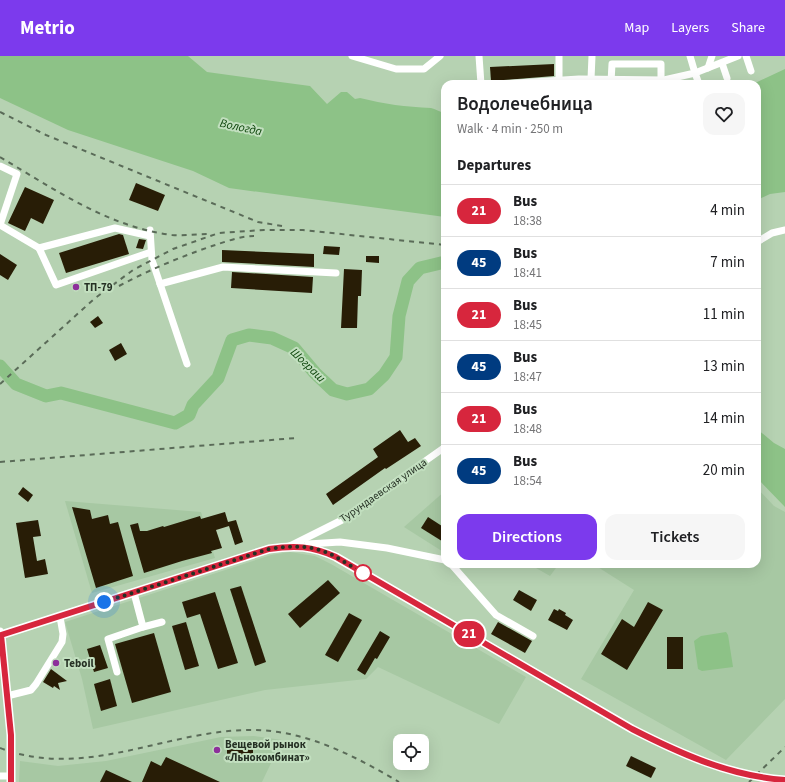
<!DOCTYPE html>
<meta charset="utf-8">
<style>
body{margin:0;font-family:"Source Sans 3",sans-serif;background:#f6f6f6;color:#202124;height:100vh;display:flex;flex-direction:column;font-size:15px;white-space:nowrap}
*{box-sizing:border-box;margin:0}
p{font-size:13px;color:#757577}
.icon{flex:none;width:22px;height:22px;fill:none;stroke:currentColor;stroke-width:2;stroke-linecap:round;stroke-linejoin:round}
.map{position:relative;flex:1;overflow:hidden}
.details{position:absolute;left:441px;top:24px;width:320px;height:488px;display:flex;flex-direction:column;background:#fff;border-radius:12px;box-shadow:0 4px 16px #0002}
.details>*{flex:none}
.badge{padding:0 8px;border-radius:13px;font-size:14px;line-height:26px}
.controls{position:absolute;left:393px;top:678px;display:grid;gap:8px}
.controls a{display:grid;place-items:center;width:36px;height:36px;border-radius:8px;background:#fff;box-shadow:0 4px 16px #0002;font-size:20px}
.you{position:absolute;width:20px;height:20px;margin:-10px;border:3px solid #fff;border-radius:50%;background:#1a73e8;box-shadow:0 0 0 6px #1a73e833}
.map>.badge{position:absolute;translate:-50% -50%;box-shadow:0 0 0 2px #fff}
h2{padding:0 16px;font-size:15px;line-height:36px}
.round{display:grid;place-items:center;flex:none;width:42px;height:42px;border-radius:12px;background:#f6f6f6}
.headline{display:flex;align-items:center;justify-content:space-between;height:68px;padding:0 16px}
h1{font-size:19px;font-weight:600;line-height:30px}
.primary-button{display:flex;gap:8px;margin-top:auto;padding:8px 16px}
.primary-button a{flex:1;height:46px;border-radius:12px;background:#7c3aed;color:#fff;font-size:16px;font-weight:600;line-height:46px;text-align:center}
.primary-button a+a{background:#f6f6f6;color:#202124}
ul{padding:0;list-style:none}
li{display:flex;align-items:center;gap:12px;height:52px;padding:0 16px;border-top:1px solid #e0e0e0}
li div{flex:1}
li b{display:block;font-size:15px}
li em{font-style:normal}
li .badge{min-width:44px;font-weight:700;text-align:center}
header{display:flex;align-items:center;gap:24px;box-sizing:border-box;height:56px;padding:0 20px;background:#7c3aed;color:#fff}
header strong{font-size:19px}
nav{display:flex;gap:22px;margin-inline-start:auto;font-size:14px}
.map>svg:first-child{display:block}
.built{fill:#a7c8a3}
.water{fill:#8dc287}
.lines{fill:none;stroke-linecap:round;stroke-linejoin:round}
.river{stroke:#8dc287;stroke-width:13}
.building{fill:#281d06}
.minor{stroke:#fff;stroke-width:7}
.rail{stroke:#5a6b58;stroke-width:2;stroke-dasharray:5 5;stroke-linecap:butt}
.line-casing{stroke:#fff;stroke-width:9}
.line{stroke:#d7263d;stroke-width:6}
.walk{stroke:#253024;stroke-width:4;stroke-dasharray:0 7.2}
.poi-dot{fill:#8d309b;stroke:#c2dfbf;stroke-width:1.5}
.stop-dot{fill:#fff;stroke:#d7263d;stroke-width:2}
.labels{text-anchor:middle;stroke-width:4;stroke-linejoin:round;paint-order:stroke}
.poi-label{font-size:11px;font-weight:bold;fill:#253024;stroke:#c2dfbf;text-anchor:start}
.street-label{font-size:11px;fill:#253024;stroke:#c2dfbf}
.water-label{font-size:12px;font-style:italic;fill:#053e03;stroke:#c2dfbf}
</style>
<header>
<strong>Metrio</strong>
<nav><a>Map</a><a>Layers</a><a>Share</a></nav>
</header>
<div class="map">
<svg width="785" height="726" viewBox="0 0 785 726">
<rect width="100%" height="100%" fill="#b6d2b2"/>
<g class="built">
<polygon points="757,432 774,450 785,456 785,643 726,704 581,623 634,534 593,508 757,508"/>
<polygon points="445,435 445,497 404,471"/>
<polygon points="65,445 201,456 215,502 92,537"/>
<polygon points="290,496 315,500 331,508 526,621 499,668 378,611 366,623 265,634 93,673 82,623 65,566 271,499"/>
<polygon points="529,508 559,508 550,520"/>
<polygon points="254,680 282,684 262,726 19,726 20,705 58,710 106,705 221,681"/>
</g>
<g class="water">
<path d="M 0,0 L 188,0 L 207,16 L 310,30 L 327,48 L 341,36 L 347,36 L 355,43 L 360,42 C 384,48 406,51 431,52 C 435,53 440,56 445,57 L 445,161 L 229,132 L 193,115 L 68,74 L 0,42 Z"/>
<polygon points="785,13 785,136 770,138 757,144 757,28 753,28"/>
<polygon points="757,373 774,387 785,393 785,451 757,422"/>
<polygon points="726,576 728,579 733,611 702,615 698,613 694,585 701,580"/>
</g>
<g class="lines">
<polyline class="river" points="0,310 16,328 46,340 61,337 175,367 189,359 193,349 218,322 232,284 249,279 272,282 294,292 315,317 333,334 347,338 369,333 384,319 396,301 399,260 408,225 420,212 445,206"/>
</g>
<g class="building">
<polygon points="554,8 554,20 491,25 490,11"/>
<polygon points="136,127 165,139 158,155 129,144"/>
<polygon points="25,131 54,144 43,168 31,162 25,175 8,167"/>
<polygon points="119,178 123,179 129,198 66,217 59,197"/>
<polygon points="139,183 146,184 143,193 136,192"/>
<polygon points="324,190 340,191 339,199 323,198"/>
<polygon points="222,194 314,198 314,211 222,206"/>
<polygon points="0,198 17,209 8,224 0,219"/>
<polygon points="366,200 379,200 379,207 366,206"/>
<polygon points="344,213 362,214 361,240 358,240 357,272 341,272"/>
<polygon points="232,216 313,221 312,237 231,232"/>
<polygon points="98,260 103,267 95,272 90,266"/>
<polygon points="121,287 127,298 115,305 109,294"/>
<polygon points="400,374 408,386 415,382 421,390 386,413 385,412 333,449 326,438 378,401 373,393"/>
<polygon points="23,431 33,439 28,446 18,438"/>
<polygon points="72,451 90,454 92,463 108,459 110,468 118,466 133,520 96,532"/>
<polygon points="225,456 228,466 236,464 243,486 235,489 229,470 216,474 222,492 211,495 212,497 182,505 144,517 130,469 138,467 140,475 147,475 163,470 164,471 200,460 201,463"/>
<polygon points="428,461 445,472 445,487 421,472"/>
<polygon points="38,464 41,480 33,481 37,505 45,503 48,518 25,522 16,467"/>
<polygon points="328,524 340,537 300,572 288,558"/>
<polygon points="241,530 266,606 255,610 230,533"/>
<polygon points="519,534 537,544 531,555 513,544"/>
<polygon points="215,536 238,607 218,613 200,558 187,562 182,546"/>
<polygon points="648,546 663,554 627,614 601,598 622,563 634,571"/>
<polygon points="554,553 558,555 559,553 566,557 565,559 573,564 567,574 548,564"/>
<polygon points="349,557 362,564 338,606 325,599"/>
<polygon points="186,566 199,610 185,614 172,570"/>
<polygon points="498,566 532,585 525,597 491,578"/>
<polygon points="380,575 390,581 377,603 375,602 365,619 357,614"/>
<polygon points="154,577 171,636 132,647 115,588"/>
<rect x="667" y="581" width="16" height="32"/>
<polygon points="100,589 108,612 94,616 87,593"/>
<polygon points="51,613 67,625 58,627 60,634 54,630 53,632 43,626"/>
<polygon points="110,623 117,650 101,655 94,628"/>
<polygon points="253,686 253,700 227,700 227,687"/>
<polygon points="631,700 656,712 651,722 626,710"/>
<polygon points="166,701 220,726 142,726 151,705 161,710"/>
<polygon points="106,714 132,726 100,726"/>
</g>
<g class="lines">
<g class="minor">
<polyline points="352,0 396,13 424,13 440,0"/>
<polyline points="479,0 481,28"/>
<polyline points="746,0 751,15"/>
<polyline points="722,7 727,22"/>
<polyline points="708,12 712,0"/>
<polyline points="591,23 592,0"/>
<polyline points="559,24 559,0"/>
<polyline points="611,26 612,8 661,8 661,24"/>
<polyline points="502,28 579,23 664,24 695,17 690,0"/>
<polyline points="699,28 695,17 738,0"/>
<polyline points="0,110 17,118 0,169 39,192 115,172 150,180"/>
<polyline points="150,174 152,204 187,308"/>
<polyline points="757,186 772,177 785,174"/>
<polyline points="39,192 56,229 151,196"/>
<polyline points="160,228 223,211 336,217"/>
<polyline points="308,488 340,486 387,492 445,504"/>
<path d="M 290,490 L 317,493 L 336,501 L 632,673 C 681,698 730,720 785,724"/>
<polyline points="451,508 496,559 533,580"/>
<polyline points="143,571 162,566"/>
<polyline points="0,575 11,679 11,726"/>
<polyline points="0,579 269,493 290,490 342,464 445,391"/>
<polyline points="117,616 108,583 143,571 134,537"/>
<polyline points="7,640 31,634 36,628 62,586 63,578 60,561"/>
<polyline points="0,720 11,720"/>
</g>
<g class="rail">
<polyline points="0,56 46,79 258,166 282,170"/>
<path d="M 0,101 C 54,133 108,171 172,179 C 184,180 197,178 209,178"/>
<path d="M 119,230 C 149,214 180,201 212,190 C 225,186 240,180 254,180"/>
<polyline points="0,328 94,243 133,214 173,193 219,177 264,174 303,174 445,189"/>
<polyline points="0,406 296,382"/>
<path d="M 0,692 C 87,725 170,672 255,674 C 307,675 355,700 399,726"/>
<polyline points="749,726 785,691"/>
</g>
</g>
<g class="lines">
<g class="line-casing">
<path id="line" d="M 11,726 L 11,679 L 1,579 L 269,493 C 295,489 312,490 336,501 L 632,673 C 681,698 730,720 785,724"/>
</g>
<use href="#line" class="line"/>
<path class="walk" d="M 104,546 L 269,493 C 293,489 315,489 336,501 C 345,506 354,512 363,517"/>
</g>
<g class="poi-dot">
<circle cx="76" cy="231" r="4"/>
<circle cx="56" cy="607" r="4"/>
<circle cx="217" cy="694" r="4"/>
</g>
<circle class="stop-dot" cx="363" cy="517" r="8"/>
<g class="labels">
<g class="poi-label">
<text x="84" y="235">ТП-79</text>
<text x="64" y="611">Teboil</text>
<text x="225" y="692">Вещевой рынок<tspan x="225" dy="13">«Льнокомбинат»</tspan></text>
</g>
<g class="street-label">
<text transform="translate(383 434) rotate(-35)" y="4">Турундаевская улица</text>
</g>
<g class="water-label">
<text transform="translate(241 71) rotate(12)" y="4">Вологда</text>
<text transform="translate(308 309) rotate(44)" y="4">Шограш</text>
</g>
</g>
</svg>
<div class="controls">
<a><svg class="icon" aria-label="locate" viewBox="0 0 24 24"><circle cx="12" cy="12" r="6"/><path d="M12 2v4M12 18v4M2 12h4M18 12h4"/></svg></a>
</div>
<div class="you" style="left:104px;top:546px"></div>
<b class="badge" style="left:469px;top:578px;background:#d7263d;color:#fff">21</b>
<section class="details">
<div class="headline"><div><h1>Водолечебница</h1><p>Walk · 4 min · 250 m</p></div><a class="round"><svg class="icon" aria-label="heart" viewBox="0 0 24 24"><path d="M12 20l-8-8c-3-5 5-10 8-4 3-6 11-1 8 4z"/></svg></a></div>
<h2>Departures</h2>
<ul>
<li><span class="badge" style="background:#d7263d;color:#fff">21</span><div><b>Bus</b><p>18:38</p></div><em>4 min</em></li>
<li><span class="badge" style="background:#003b80;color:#fff">45</span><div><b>Bus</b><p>18:41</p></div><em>7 min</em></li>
<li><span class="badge" style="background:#d7263d;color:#fff">21</span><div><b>Bus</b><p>18:45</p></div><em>11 min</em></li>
<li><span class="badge" style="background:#003b80;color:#fff">45</span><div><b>Bus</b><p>18:47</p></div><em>13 min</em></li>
<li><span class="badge" style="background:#d7263d;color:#fff">21</span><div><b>Bus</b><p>18:48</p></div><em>14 min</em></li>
<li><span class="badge" style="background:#003b80;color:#fff">45</span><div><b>Bus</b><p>18:54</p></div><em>20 min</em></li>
</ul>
<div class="primary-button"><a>Directions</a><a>Tickets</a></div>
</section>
</div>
